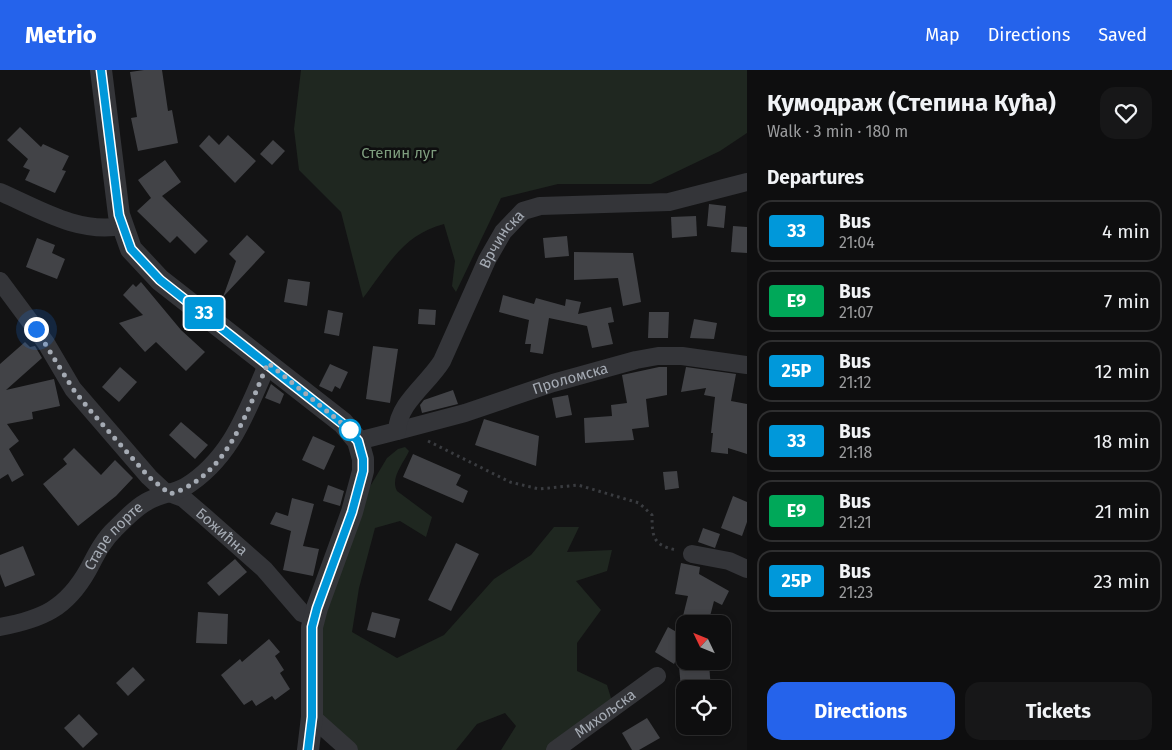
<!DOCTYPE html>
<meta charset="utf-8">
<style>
body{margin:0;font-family:"Fira Sans",sans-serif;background:#171718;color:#f1f3f6;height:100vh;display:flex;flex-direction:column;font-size:19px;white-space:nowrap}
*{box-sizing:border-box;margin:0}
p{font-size:16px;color:#9b9c9e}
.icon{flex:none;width:28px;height:28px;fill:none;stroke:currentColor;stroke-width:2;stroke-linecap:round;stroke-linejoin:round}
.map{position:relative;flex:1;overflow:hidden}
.details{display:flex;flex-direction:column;background:#0e0e0f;width:425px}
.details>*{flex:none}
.badge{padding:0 10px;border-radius:4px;font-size:18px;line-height:32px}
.needle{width:32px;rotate:313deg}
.tools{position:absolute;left:676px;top:545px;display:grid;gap:10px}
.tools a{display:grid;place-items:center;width:55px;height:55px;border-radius:10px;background:#0e0e0f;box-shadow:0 2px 8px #0003,0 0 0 1px #2e2e2f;font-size:25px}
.you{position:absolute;width:25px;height:25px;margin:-12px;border:4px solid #fff;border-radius:50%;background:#1a73e8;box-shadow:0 0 0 8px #1a73e833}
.map>.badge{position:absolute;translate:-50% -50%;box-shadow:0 0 0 2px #fff}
h2{padding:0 20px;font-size:19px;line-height:45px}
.round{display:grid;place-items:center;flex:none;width:52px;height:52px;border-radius:15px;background:#171718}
.overview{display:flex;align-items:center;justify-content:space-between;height:85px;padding:0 20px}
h1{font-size:24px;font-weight:700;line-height:38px}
.cta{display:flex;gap:10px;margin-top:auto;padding:10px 20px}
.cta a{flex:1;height:58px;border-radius:15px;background:#2563eb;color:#fff;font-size:20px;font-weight:700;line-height:58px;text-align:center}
.cta a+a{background:#171718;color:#f1f3f6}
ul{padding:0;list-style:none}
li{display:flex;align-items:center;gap:15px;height:62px;margin:0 10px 8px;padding:0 10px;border:2px solid #2e2e2f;border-radius:15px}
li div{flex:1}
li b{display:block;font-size:19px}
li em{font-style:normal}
li .badge{min-width:55px;font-weight:700;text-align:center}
header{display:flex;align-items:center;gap:30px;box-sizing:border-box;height:70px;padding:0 25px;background:#2563eb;color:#fff}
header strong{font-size:24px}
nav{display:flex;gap:28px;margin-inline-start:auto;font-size:18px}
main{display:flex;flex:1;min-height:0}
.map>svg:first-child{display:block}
.green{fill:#1f2720}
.building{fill:#424347}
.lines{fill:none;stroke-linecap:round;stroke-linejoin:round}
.path{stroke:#3a3c40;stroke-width:3;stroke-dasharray:2.5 4;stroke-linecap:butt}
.minor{stroke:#343539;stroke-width:18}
.tertiary{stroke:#343539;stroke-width:22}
.line-casing{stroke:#fff;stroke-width:11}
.line{stroke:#0098da;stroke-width:8}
.walk{stroke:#a5abb4;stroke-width:5;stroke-dasharray:0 9}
.stop-dot{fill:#fff;stroke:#0098da;stroke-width:2.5}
.labels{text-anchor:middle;stroke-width:5;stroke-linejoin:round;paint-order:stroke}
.park-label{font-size:15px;fill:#7e9d7e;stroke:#0e0e0f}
.street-label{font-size:15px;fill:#a5abb4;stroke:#0e0e0f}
</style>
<header>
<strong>Metrio</strong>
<nav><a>Map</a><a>Directions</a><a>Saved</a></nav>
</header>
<main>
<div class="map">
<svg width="747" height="680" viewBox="0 0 747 680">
<rect width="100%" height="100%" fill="#131314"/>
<g class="green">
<path d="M 301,0 L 747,0 L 747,63 L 720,81 L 651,114 L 558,114 L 501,128 L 456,222 L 452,216 L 455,191 L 444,154 C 402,165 388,196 363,228 L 341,142 L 299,100 L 294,59 Z"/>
<path d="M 405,377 L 409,381 C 403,394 390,408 397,421 L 432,447 L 426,467 L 400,451 L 375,458 L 359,518 L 352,562 L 397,588 L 444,565 L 494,509 L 531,485 L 554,457 L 579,457 L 567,482 L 612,480 L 607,501 L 576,511 L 601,540 L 577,573 L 577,601 L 607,615 L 614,638 L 555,680 L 501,680 L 516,656 L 505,643 L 477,654 L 456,680 L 350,680 L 320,648 L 323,548 L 362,430 L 387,388 L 398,379 Z"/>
</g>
<g class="building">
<polygon points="144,0 162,0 168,41 172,40 178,73 138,81 131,48 137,47 130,2"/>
<polygon points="20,57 41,77 43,74 69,86 62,100 66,101 55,123 25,110 30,100 23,97 28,89 7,70"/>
<polygon points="209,65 219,75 228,65 256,91 235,113 199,76"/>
<polygon points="273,70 285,81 272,95 260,84"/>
<polygon points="165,90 181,112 162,126 208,171 195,184 177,166 170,173 137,141 151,128 138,110"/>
<polygon points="709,134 726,136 724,158 707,156"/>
<polygon points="696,146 697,166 672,168 671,147"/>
<polygon points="733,156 747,157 747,183 731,182"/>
<polygon points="247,165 265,182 223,227 236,191 229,184"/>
<polygon points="567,166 569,186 545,188 543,168"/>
<polygon points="37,168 55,175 52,183 65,189 57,209 26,197"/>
<polygon points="574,182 633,183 641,232 623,236 618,208 574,210"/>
<polygon points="288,209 310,212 307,236 284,232"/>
<polygon points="141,212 181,260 205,282 186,301 156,272 145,282 119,253 143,245 123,225 133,214 136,217"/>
<polygon points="503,225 534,234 536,228 565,236 566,229 581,232 578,244 611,237 614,252 608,253 613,274 592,278 587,256 549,248 543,284 530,282 531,274 525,274 529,250 499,242"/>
<polygon points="419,239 436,240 435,255 418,254"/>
<polygon points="328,240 343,243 339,266 324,263"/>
<polygon points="649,242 669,242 668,268 648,268"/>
<polygon points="694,249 717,253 714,269 690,268"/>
<polygon points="25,272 30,277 35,276 42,288 6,320 54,309 60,336 32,342 33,349 7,354 19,371 9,379 24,405 12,412 8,404 0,409 0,294"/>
<polygon points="373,276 398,279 390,333 366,329"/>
<polygon points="330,294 348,302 340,319 335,316 332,322 319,316"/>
<polygon points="120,297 137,312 119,332 102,317"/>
<polygon points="659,297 667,297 667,325 646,329 649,357 632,359 634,370 585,373 584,348 612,346 611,335 627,333 622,305"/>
<polygon points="686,297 736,304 731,331 747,334 747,384 728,378 728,384 711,382 713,363 711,363 715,327 704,325 706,318 681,322"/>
<polygon points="271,314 284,324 280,334 265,328"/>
<polygon points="453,320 458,334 422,343 420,335 424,330"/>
<polygon points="568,325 572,345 556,348 552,328"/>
<polygon points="484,349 539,366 536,396 475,375"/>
<polygon points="181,352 208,375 195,389 169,365"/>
<polygon points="313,366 335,376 324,400 302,390"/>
<polygon points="74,378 101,405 115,390 133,408 116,426 78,456 43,414 67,394 63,389"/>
<polygon points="413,384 461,405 456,415 468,421 463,433 403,407"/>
<polygon points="677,401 679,418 665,420 663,402"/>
<polygon points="328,415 344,421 340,436 323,431"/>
<polygon points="733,426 747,432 747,452 742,466 721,458"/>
<polygon points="292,428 314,434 303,476 319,479 313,506 283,500 291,461 270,454 276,442 288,446"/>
<polygon points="703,458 720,464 715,478 698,472"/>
<polygon points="456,473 479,484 451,541 428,530"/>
<polygon points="23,476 35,505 5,517 0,504 0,485"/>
<polygon points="235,489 247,502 219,526 207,513"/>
<polygon points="681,493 700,497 699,504 729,521 722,535 714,531 708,554 681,554 688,526 675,524"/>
<polygon points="198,542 228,544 227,574 196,573"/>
<polygon points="372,542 400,549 395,568 367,560"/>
<polygon points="668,557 685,567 685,573 674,594 655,582"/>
<polygon points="269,569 280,582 275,586 284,600 280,603 290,619 275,630 272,626 256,636 252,630 244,635 221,605 240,589 242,592"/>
<polygon points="709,594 711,619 681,619 679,596"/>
<polygon points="133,597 145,610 128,626 116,613"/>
<polygon points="79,644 98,664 83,678 64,658"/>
<polygon points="647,648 660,668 639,680 632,680 622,663"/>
</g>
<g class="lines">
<path class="path" d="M 428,371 L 510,412 L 539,419 L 578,415 L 639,433 L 652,445 C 652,467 653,475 676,480"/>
<g class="minor">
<path d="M 0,122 C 39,139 78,164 122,156"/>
<path id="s1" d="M 0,211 L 46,273 L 73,319 L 149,407 L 164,421 L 183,428 L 204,446 L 264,499 L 302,543 L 314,548"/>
<path id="s2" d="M 397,361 L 465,343 L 553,313 L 636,290 L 658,286 L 682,286 L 747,295"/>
<path id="s3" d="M 358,371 L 397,361 C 398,333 428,314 442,291 L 487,190 L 503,162 L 523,141 L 540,136 L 669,132 L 747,112"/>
<polyline points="692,484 729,491 747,499"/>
<path id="s4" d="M 0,557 C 42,549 66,539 88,500 C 96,485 103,470 115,459 C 125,449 137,436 150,430 C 162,424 174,423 185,417 C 232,388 247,340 268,293"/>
<polyline points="312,647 349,680"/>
<path id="s5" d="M 555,680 L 657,606"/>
</g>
<polyline class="tertiary" points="101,0 119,145 131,179 160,210 343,353 358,371 363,389 363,401 352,442 317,538 312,557 312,647 308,680"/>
</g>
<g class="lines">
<g class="line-casing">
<polyline id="line" points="101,0 119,145 131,179 160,210 343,354 358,371 363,389 363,401 352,442 317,538 312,557 312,647 308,680"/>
</g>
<use href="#line" class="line"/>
<path class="walk" d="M 36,259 L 73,319 L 89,339 L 149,407 L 170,424 C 227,407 247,341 268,293 L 350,360"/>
</g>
<circle class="stop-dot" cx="350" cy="360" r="10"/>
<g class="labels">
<g class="park-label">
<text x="399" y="88">Степин луг</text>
</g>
<g class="street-label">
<text dy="5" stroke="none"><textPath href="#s3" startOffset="261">Врчинска</textPath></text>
<text dy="5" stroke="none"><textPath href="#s2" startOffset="181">Проломска</textPath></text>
<text dy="5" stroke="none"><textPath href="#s1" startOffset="339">Божићна</textPath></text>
<text dy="5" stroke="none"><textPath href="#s4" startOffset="152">Старе порте</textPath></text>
<text dy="5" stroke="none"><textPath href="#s5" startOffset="62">Михољска</textPath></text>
</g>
</g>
</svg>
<div class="tools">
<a><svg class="needle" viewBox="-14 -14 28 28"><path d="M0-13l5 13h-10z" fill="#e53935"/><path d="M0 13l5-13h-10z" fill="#9b9c9e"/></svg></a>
<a><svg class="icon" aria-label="locate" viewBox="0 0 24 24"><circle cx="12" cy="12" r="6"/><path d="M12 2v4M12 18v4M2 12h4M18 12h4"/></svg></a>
</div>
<div class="you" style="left:36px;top:259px"></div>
<b class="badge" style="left:204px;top:243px;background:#0098da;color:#fff">33</b>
</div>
<section class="details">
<div class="overview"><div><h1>Кумодраж (Степина Кућа)</h1><p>Walk · 3 min · 180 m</p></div><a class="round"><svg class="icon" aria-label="heart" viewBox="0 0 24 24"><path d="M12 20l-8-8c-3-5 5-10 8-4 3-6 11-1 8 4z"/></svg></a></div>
<h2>Departures</h2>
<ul>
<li><span class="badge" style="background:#0098da;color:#fff">33</span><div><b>Bus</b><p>21:04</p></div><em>4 min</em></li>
<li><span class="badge" style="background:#00a859;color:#fff">E9</span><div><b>Bus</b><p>21:07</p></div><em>7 min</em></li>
<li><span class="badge" style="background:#0098da;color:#fff">25P</span><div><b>Bus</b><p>21:12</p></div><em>12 min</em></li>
<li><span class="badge" style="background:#0098da;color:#fff">33</span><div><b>Bus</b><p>21:18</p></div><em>18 min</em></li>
<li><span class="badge" style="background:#00a859;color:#fff">E9</span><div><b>Bus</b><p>21:21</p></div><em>21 min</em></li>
<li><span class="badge" style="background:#0098da;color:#fff">25P</span><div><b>Bus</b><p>21:23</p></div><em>23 min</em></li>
</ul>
<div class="cta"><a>Directions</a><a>Tickets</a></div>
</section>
</main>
